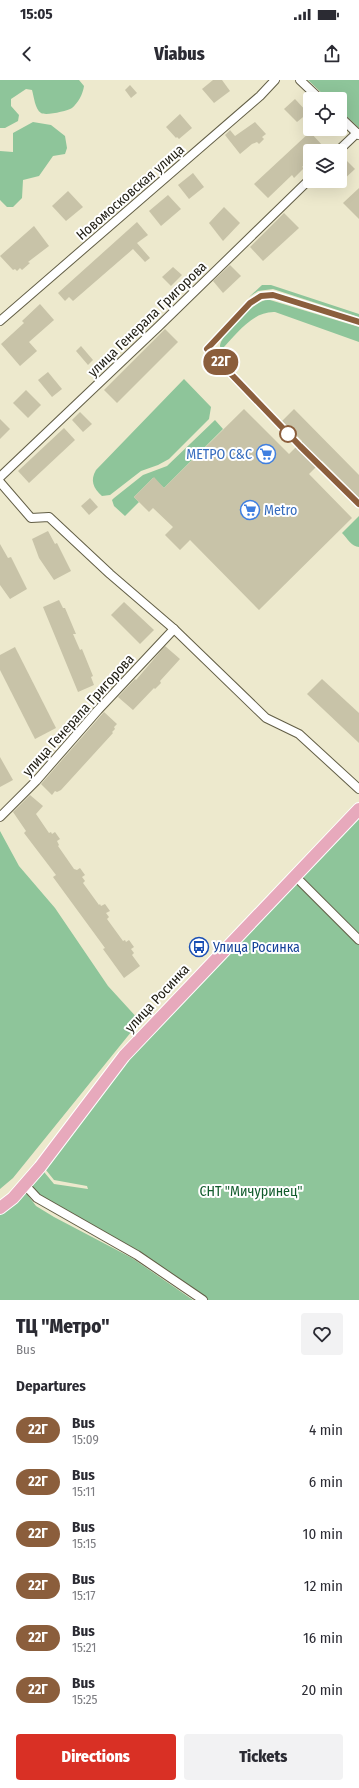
<!DOCTYPE html>
<meta charset="utf-8">
<style>
body{margin:0;font-family:"Fira Sans Condensed",sans-serif;background:#f2f2f3;color:#2b2b33;height:100vh;display:flex;flex-direction:column;font-size:15px;white-space:nowrap}
*{box-sizing:border-box;margin:0}
p{font-size:13px;color:#7c7c81}
.icon{flex:none;width:22px;height:22px;fill:none;stroke:currentColor;stroke-width:2;stroke-linecap:round;stroke-linejoin:round}
.map{position:relative;height:1220px;overflow:hidden}
.sheet{display:flex;flex-direction:column;background:#fff;flex:1}
.sheet>*{flex:none}
.badge{padding:0 8px;border-radius:13px;font-size:14px;line-height:26px}
.tools{position:absolute;left:303px;top:12px;display:grid;gap:8px}
.tools a{display:grid;place-items:center;width:44px;height:44px;border-radius:4px;background:#fff;box-shadow:0 4px 16px #0002;font-size:20px}
.map>.badge{position:absolute;translate:-50% -50%;box-shadow:0 0 0 2px #fff}
h2{padding:0 16px;font-size:15px;line-height:36px}
.round{display:grid;place-items:center;flex:none;width:42px;height:42px;border-radius:4px;background:#f2f2f3}
.head{display:flex;align-items:center;justify-content:space-between;height:68px;padding:0 16px}
h1{font-size:19px;font-weight:800;line-height:30px}
.cta{display:flex;gap:8px;margin-top:auto;padding:8px 16px}
.cta a{flex:1;height:46px;border-radius:4px;background:#d93025;color:#fff;font-size:16px;font-weight:800;line-height:46px;text-align:center}
.cta a+a{background:#f2f2f3;color:#2b2b33}
ul{padding:0;list-style:none}
li{display:flex;align-items:center;gap:12px;height:52px;padding:0 16px}
li div{flex:1}
li b{display:block;font-size:15px}
li em{font-style:normal}
li .badge{min-width:44px;font-weight:700;text-align:center}
.status{display:flex;justify-content:space-between;align-items:center;height:28px;padding:0 20px;background:#fff;direction:ltr}
.status svg{height:11px;fill:currentColor}
header{display:flex;justify-content:space-between;align-items:center;height:52px;padding:0 16px;background:#fff;font-size:18px;font-weight:800}
.map>svg:first-child{display:block}
.green{fill:#8ec59a}
.building{fill:#c8c3a8}
.lines{fill:none;stroke-linecap:round;stroke-linejoin:round}
.minor-casing{stroke:#625e46;stroke-width:10}
.primary-casing{stroke:#fff;stroke-width:14}
.minor{stroke:#fff;stroke-width:8}
.primary{stroke:#e7a9bc;stroke-width:12}
.line-casing{stroke:#fff;stroke-width:9}
.line{stroke:#8b5e3c;stroke-width:6}
.stop-dot{fill:#fff;stroke:#8b5e3c;stroke-width:2}
.labels{text-anchor:middle;stroke-width:4;stroke-linejoin:round;paint-order:stroke}
.street-label{font-size:14px;fill:#232117;stroke:#fff}
.shop-label{font-size:14px;fill:#366cbe;stroke:#fff;text-anchor:end}
.transit-label{font-size:14px;fill:#164399;stroke:#fff;text-anchor:start}
.park-label{font-size:14px;fill:#125c2d;stroke:#fff}
</style>
<div class="status"><b>15:05</b><svg viewBox="0 0 49 12"><path d="M0 12V9h3v3zM5 12V6h3v6zM10 12V3h3v9zM15 12V0h3v12zM26 1h20v11H26zM47 4h2v5h-2z"/></svg></div>
<header><svg class="icon" aria-label="back" viewBox="0 0 24 24"><path d="M15 5l-7 7 7 7"/></svg>Viabus<svg class="icon" aria-label="share" viewBox="0 0 24 24"><path d="M12 15V3M7 8l5-5 5 5M5 13v7h14v-7"/></svg></header>
<div class="map">
<svg width="359" height="1220" viewBox="0 0 359 1220">
<rect width="100%" height="100%" fill="#ede9cd"/>
<g class="green">
<path d="M 0,0 L 79,0 L 84,6 C 83,14 78,23 72,28 C 67,31 46,36 41,33 C 35,29 34,17 32,10 L 26,9 L 11,19 L 11,26 L 19,35 L 18,41 L 5,48 L 0,48 Z"/>
<polygon points="308,0 359,0 359,48 340,30 340,19 328,19"/>
<polygon points="33,42 51,45 65,56 67,68 65,74 53,76 39,96 23,100 22,118 13,127 7,127 0,120 0,71 13,72 13,53"/>
<polygon points="262,205 271,205 359,234 359,237 273,209 258,211 249,217"/>
<path d="M 265,220 L 270,220 L 359,247 L 359,262 L 275,232 C 252,231 236,255 221,270 L 220,266 C 221,254 252,224 265,220 Z"/>
<path d="M 184,299 L 211,327 L 209,339 L 169,379 L 158,385 L 141,391 L 110,415 L 102,416 C 93,408 90,400 96,390 Z"/>
<polygon points="215,340 223,349 164,408 153,398 134,417 139,422 125,436 114,426 112,420 114,418 143,395 167,386"/>
<path d="M 359,436 L 359,467 C 352,467 347,458 342,453 Z"/>
<polygon points="359,727 359,1220 203,1220 57,1130 25,1105 40,1087 54,1104 88,1109 87,1106 54,1100 42,1085 144,957"/>
<polygon points="0,751 19,786 55,828 108,906 140,941 13,1098 0,1109"/>
<polygon points="21,1106 36,1126 54,1137 132,1178 193,1220 0,1220 0,1124"/>
</g>
<g class="building">
<polygon points="213,0 222,0 230,11 214,23 202,9"/>
<polygon points="130,5 137,13 131,18 125,10"/>
<polygon points="295,19 308,33 297,42 284,29"/>
<polygon points="180,34 192,48 179,59 177,57 176,58 166,47"/>
<polygon points="255,42 266,54 262,57 264,59 259,64 257,62 252,64 240,74 225,55 230,50 235,56"/>
<polygon points="310,52 323,66 318,71 310,71 310,79 302,87 304,88 294,98 292,95 268,118 254,104"/>
<polygon points="341,75 355,89 340,103 340,76"/>
<polygon points="193,93 204,107 189,119 178,105"/>
<polygon points="359,108 359,139 343,123"/>
<polygon points="68,111 83,127 66,141 52,126"/>
<polygon points="168,115 181,129 161,146 149,131"/>
<polygon points="224,127 240,143 223,161 209,143"/>
<polygon points="284,133 299,148 263,181 250,167"/>
<polygon points="137,142 148,155 137,163 150,178 145,182 133,169 73,221 69,217 65,221 58,213"/>
<polygon points="34,146 49,166 28,182 30,183 22,190 20,188 17,191 15,189 13,190 0,176"/>
<polygon points="230,185 241,196 223,213 213,201"/>
<polygon points="173,187 182,195 171,206 162,197"/>
<polygon points="40,224 54,240 29,262 37,271 20,286 1,264 24,243 22,241"/>
<polygon points="165,249 178,262 117,323 104,310"/>
<polygon points="81,266 93,280 88,285 76,271"/>
<polygon points="48,292 62,309 52,317 38,300"/>
<polygon points="26,310 41,325 28,338 13,323"/>
<polygon points="244,329 289,374 302,361 282,341 294,329 359,395 359,418 322,381 309,394 352,438 259,530 190,460 180,470 165,455 173,447 153,428 149,432 134,417 154,397 164,408"/>
<polygon points="80,332 92,344 83,352 72,340"/>
<polygon points="0,339 10,349 0,359"/>
<polygon points="64,348 75,360 29,403 18,391"/>
<polygon points="90,418 98,427 89,435 81,426"/>
<polygon points="48,451 55,464 57,463 71,491 54,500 39,478 32,459"/>
<polygon points="0,464 8,478 11,477 27,509 10,519 0,505"/>
<polygon points="59,520 63,528 65,528 76,554 73,554 80,570 82,569 93,596 91,597 94,605 78,612 43,527"/>
<polygon points="124,522 154,550 140,564 111,535"/>
<polygon points="165,566 180,579 160,601 161,603 155,609 154,608 133,630 118,617 135,599 136,600"/>
<polygon points="15,567 56,648 35,659 0,590 0,575"/>
<polygon points="322,599 359,633 359,663 307,614"/>
<polygon points="104,632 117,644 114,647 115,649 112,652 113,653 61,710 57,712 55,711 52,715 41,704"/>
<polygon points="0,677 13,700 0,707"/>
<polygon points="30,715 43,726 36,734 49,753 51,752 52,754 55,752 60,759 57,761 59,765 58,766 74,789 77,790 80,788 85,795 82,797 85,801 83,803 99,825 100,824 101,826 105,824 110,831 106,833 109,837 107,839 123,861 125,860 126,862 129,860 134,867 131,869 134,873 132,875 140,886 124,898 103,869 105,868 53,797 56,795 24,753 26,751 13,732"/>
</g>
<g class="lines">
<g class="minor-casing">
<g id="minor">
<polyline points="300,0 320,19"/>
<polyline points="340,37 359,55"/>
<polyline points="338,71 357,53"/>
<polyline points="0,241 260,16 275,0"/>
<polyline points="0,397 159,246 310,99"/>
<polyline points="0,402 31,438 49,437 110,494 174,549"/>
<polyline points="0,737 36,701 98,630 174,549 266,638 299,654 359,709"/>
<polyline points="295,796 359,860"/>
<polyline points="25,1105 37,1118 137,1175 203,1220"/>
</g>
</g>
<g class="primary-casing">
<polyline id="primary" points="0,1128 13,1118 40,1087 124,976 359,729"/>
</g>
<use href="#minor" class="minor"/>
<use href="#primary" class="primary"/>
</g>
<g class="lines">
<g class="line-casing">
<polyline id="line" points="359,242 273,215 261,216 250,223 207,269 300,366 359,424"/>
</g>
<use href="#line" class="line"/>
</g>
<defs>
<g id="supermarket-ring" transform="scale(1)"><circle r="9.5" fill="#fff" stroke="#3f7fe0" stroke-width="1.5"/><path d="M-6-5.5h2.5l.6 2H6L4.5 2H-2.5L-4.4-4H-6ZM-1.5 3.2a1.3 1.3 0 1 0 .1 0ZM3 3.2a1.3 1.3 0 1 0 .1 0Z" fill="#3f7fe0"/></g>
<g id="bus-ring" transform="scale(1)"><circle r="9.5" fill="#fff" stroke="#1a4fb4" stroke-width="1.5"/><path d="M-5-6H5V4H4V6H2V4H-2V6H-4V4H-5ZM-3.5-4V0h7V-4ZM-3.5 1.2v1.5H-2V1.2ZM2 1.2v1.5H3.5V1.2Z" fill="#1a4fb4"/></g>
</defs>
<g fill-rule="evenodd">
<use href="#supermarket-ring" x="266" y="374"/>
<use href="#supermarket-ring" x="250" y="430"/>
<use href="#bus-ring" x="199" y="867"/>
</g>
<circle class="stop-dot" cx="288" cy="354" r="8"/>
<g class="labels">
<g class="street-label">
<text transform="translate(130 112) rotate(-41)" y="5">Новомосковская улица</text>
<text transform="translate(147 239) rotate(-44)" y="5">улица Генерала Григорова</text>
<text transform="translate(78 635) rotate(-48)" y="5">улица Генерала Григорова</text>
<text transform="translate(157 918) rotate(-47)" y="5">улица Росинка</text>
</g>
<g class="shop-label">
<text x="252" y="379">МЕТРО С&amp;С</text>
<text x="264" y="435" text-anchor="start">Metro</text>
</g>
<g class="transit-label">
<text x="213" y="872">Улица Росинка</text>
</g>
<g class="park-label">
<text x="251" y="1116">СНТ "Мичуринец"</text>
</g>
</g>
</svg>
<div class="tools">
<a><svg class="icon" aria-label="locate" viewBox="0 0 24 24"><circle cx="12" cy="12" r="6"/><path d="M12 2v4M12 18v4M2 12h4M18 12h4"/></svg></a>
<a><svg class="icon" aria-label="layers" viewBox="0 0 24 24"><path d="M12 4l9 5-9 5-9-5zM3 14l9 5 9-5"/></svg></a>
</div>
<b class="badge" style="left:221px;top:282px;background:#8b5e3c;color:#fff">22Г</b>
</div>
<section class="sheet">
<div class="head"><div><h1>ТЦ &quot;Метро&quot;</h1><p>Bus</p></div><a class="round"><svg class="icon" aria-label="heart" viewBox="0 0 24 24"><path d="M12 20l-8-8c-3-5 5-10 8-4 3-6 11-1 8 4z"/></svg></a></div>
<h2>Departures</h2>
<ul>
<li><span class="badge" style="background:#8b5e3c;color:#fff">22Г</span><div><b>Bus</b><p>15:09</p></div><em>4 min</em></li>
<li><span class="badge" style="background:#8b5e3c;color:#fff">22Г</span><div><b>Bus</b><p>15:11</p></div><em>6 min</em></li>
<li><span class="badge" style="background:#8b5e3c;color:#fff">22Г</span><div><b>Bus</b><p>15:15</p></div><em>10 min</em></li>
<li><span class="badge" style="background:#8b5e3c;color:#fff">22Г</span><div><b>Bus</b><p>15:17</p></div><em>12 min</em></li>
<li><span class="badge" style="background:#8b5e3c;color:#fff">22Г</span><div><b>Bus</b><p>15:21</p></div><em>16 min</em></li>
<li><span class="badge" style="background:#8b5e3c;color:#fff">22Г</span><div><b>Bus</b><p>15:25</p></div><em>20 min</em></li>
</ul>
<div class="cta"><a>Directions</a><a>Tickets</a></div>
</section>
